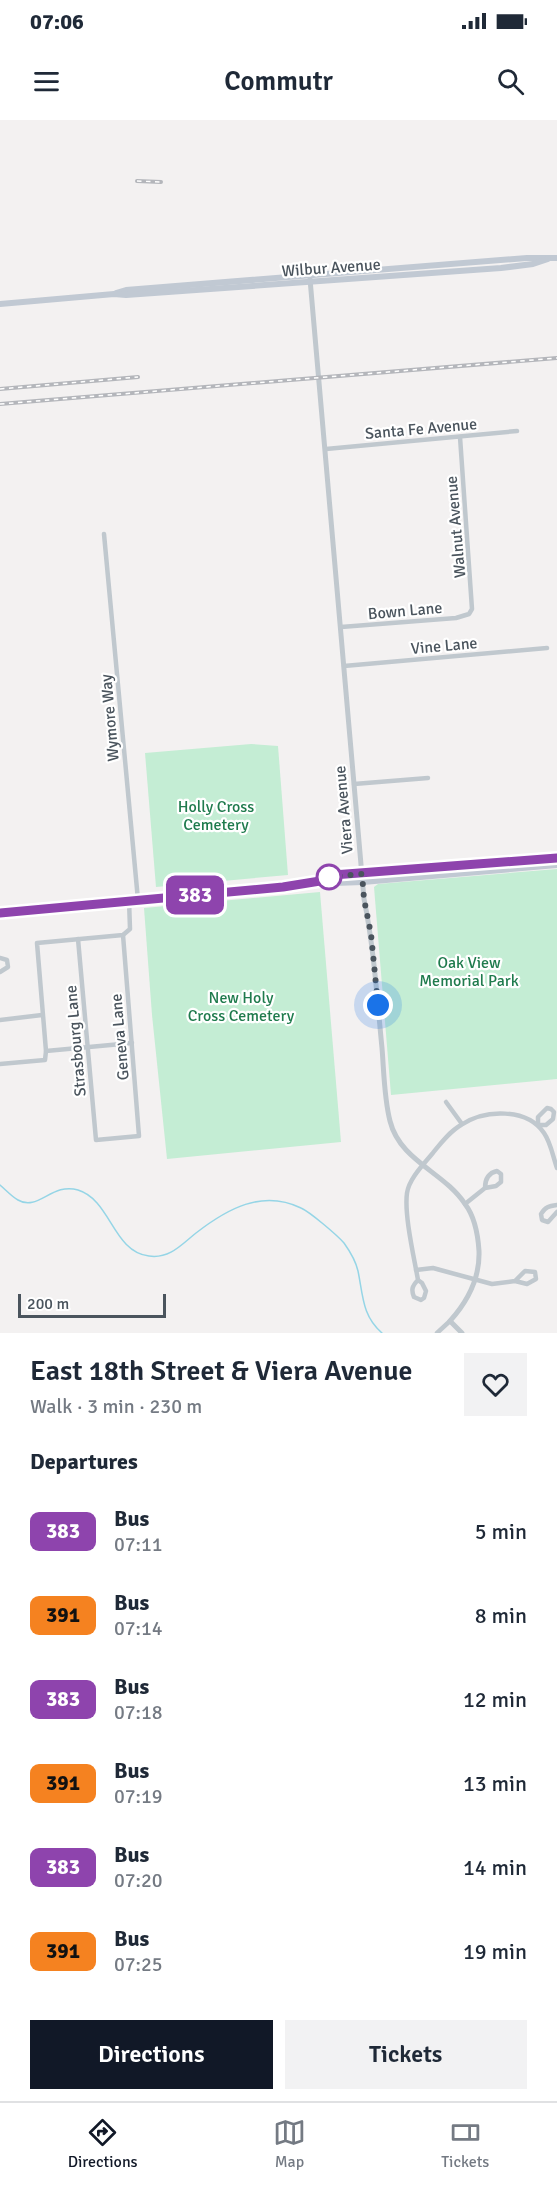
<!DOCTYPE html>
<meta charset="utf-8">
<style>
body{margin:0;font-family:Signika,sans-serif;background:#f2f2f3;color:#1f2937;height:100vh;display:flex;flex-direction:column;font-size:22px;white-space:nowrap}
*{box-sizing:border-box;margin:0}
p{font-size:20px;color:#747a83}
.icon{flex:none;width:33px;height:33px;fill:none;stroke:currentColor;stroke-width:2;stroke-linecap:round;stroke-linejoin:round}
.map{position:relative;height:1213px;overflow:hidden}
.details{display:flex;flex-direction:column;background:#fff;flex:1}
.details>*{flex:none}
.badge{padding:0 12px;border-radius:9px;font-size:21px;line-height:39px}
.scale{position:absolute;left:18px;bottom:15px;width:148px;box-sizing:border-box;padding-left:6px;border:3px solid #4a545d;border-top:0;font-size:16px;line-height:21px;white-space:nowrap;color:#4a545d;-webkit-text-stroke:4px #fff;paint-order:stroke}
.you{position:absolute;width:30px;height:30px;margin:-15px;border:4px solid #fff;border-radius:50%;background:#1a73e8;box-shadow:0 0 0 9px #1a73e833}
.map>.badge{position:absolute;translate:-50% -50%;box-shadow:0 0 0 3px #fff}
h2{padding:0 30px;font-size:22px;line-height:54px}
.round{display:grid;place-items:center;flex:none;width:63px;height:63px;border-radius:0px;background:#f2f2f3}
.head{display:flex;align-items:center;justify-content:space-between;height:102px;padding:0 30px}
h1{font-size:28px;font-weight:600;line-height:45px}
.primary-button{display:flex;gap:12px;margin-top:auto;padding:12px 30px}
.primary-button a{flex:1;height:69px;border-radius:0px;background:#111827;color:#fff;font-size:24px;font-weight:600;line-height:69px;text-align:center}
.primary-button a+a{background:#f2f2f3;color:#1f2937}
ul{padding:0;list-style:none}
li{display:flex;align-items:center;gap:18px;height:84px;padding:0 30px}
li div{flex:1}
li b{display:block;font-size:22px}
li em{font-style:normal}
li .badge{min-width:66px;font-weight:700;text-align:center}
.status{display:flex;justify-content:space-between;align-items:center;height:42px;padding:0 30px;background:#fff;direction:ltr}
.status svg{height:16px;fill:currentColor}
header{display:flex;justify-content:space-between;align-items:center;height:78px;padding:0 30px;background:#fff;font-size:27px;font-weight:600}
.menu{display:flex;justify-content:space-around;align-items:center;height:84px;border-top:2px solid #e0e1e3;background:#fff;font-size:16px;color:#747a83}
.menu a{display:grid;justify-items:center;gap:3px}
.menu .active{color:#111827}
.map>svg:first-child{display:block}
.green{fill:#c4edd4}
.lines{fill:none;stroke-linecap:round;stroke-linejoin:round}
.stream{stroke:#95d5e6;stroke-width:1.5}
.minor{stroke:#c0c8ce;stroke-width:4.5}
.tertiary{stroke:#c0c8ce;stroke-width:5}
.secondary{stroke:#c1c9d3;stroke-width:6}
.rail-casing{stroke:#b4b6bb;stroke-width:4}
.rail{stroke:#fff;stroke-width:1.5;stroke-dasharray:4.5;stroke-linecap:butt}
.line-casing{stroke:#fff;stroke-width:14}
.line{stroke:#8e44ad;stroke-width:9}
.walk{stroke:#4a545d;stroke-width:6;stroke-dasharray:0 10.8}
.stop-dot{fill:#fff;stroke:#8e44ad;stroke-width:3}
.labels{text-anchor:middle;stroke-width:4.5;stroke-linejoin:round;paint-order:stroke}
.street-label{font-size:16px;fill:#4a545d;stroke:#fff}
.park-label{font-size:16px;fill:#1f7b4d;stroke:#fff}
</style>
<div class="status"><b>07:06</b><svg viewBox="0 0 49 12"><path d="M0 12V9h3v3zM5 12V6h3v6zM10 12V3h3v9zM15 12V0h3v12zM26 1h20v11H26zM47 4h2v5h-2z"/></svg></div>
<header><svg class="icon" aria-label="menu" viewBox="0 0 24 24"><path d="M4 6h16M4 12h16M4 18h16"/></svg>Commutr<svg class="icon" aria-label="search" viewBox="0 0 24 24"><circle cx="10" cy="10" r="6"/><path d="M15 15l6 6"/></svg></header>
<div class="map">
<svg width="557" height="1213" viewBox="0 0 557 1213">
<rect width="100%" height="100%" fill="#f3f1f1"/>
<g class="green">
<polygon points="251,624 278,626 288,755 156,767 145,633"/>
<polygon points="557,749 557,959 391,975 374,767 378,764"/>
<polygon points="320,772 341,1022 167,1039 152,895 144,788"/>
</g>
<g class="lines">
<path class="stream" d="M 0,1065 C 6,1070 11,1076 18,1080 C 38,1092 52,1062 78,1070 C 111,1080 113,1132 149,1136 C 170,1139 182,1124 196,1113 C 227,1089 262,1069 301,1088 C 310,1092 337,1115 344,1123 C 349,1130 356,1142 358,1151 C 363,1175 362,1196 382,1213"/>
<g class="minor">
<polyline points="326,329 517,311"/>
<polyline points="104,414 138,780"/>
<polyline points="341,507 456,498 469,494 472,489 460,317"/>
<polyline points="344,546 547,528"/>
<polyline points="354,664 428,658"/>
<polyline points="78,819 96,1020 139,1016 123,815"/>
<polyline points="0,838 7,840 8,847 0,852"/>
<polyline points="0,900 42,895"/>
<polyline points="46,931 132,923"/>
<polyline points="0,944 45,940 46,931 37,823 123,815 130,809 129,780"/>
<polyline points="446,982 462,1004"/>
<polygon points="547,988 551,989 554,992 553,999 546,1005 538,1005 538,997"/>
<path d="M 465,1084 L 485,1068 L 496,1066 L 501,1062 L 501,1054 L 497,1051 C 488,1053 485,1060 485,1068"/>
<path d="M 557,1085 C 549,1086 545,1087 541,1094 L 542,1100 L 548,1102 L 557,1092"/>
<polyline points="416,1150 433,1148 492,1164 515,1161 527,1164 536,1159 535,1152 525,1151 515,1161"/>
<path d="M 418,1160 C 412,1166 411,1170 414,1177 L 421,1180 L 424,1178 L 426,1171 L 422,1163 L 418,1160 C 414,1137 404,1095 407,1073 C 409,1059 423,1045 432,1034 C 440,1024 449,1012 461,1005 C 485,989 527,988 544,1013 C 551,1023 553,1037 557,1048"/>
<polyline points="437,1213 450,1201"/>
</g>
<path class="tertiary" d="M 310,159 L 364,779 C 374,828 377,878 382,928 C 384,952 384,978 390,1001 C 400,1041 444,1052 465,1084 C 475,1097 478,1115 479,1131 C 480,1159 468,1181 450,1201 L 462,1213"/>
<g class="secondary">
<polyline points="116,173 126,170 527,138 557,138"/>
<polyline points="0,184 114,174 126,175 501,148 533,144 548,139"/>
<polyline points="320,761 334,763 363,762 557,745"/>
<polyline points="0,793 283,767 320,761 333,755 557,738"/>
</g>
<g class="rail-casing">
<g id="rail">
<polyline points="137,61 161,62"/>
<polyline points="0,269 138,257"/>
<polyline points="0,284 557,238"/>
</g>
</g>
<use href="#rail" class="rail"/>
</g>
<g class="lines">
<g class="line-casing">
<polyline id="line" points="0,793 283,767 320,761 333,755 557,738"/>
</g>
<use href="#line" class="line"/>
<polyline class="walk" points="329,757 362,754 364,779 371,814 378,885"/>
</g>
<circle class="stop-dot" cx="329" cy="757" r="12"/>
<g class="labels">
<g class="street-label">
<text transform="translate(331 147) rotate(-4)" y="6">Wilbur Avenue</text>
<text transform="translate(421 308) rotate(-5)" y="6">Santa Fe Avenue</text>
<text transform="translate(455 407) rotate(-95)" y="6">Walnut Avenue</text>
<text transform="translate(405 490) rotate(-5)" y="6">Bown Lane</text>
<text transform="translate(444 525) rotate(-5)" y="6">Vine Lane</text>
<text transform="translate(109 598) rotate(-95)" y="6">Wymore Way</text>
<text transform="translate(343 690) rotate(-95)" y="6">Viera Avenue</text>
<text transform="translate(119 917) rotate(-95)" y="6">Geneva Lane</text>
<text transform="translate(75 921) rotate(-95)" y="6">Strasbourg Lane</text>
</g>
<g class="park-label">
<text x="216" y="692">Holly Cross<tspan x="216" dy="18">Cemetery</tspan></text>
<text x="469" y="848">Oak View<tspan x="469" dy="18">Memorial Park</tspan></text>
<text x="241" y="883">New Holy<tspan x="241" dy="18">Cross Cemetery</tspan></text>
</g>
</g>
</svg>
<div class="scale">200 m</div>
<div class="you" style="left:378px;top:885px"></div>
<b class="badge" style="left:195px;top:775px;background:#8e44ad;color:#fff">383</b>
</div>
<section class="details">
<div class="head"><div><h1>East 18th Street &amp; Viera Avenue</h1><p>Walk · 3 min · 230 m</p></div><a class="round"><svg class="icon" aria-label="heart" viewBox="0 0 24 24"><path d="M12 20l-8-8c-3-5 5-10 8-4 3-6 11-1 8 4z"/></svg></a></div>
<h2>Departures</h2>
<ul>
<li><span class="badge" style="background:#8e44ad;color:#fff">383</span><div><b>Bus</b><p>07:11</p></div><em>5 min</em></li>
<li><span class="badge" style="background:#f58220;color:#111">391</span><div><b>Bus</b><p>07:14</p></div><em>8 min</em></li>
<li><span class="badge" style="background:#8e44ad;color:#fff">383</span><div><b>Bus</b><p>07:18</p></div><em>12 min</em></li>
<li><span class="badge" style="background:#f58220;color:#111">391</span><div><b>Bus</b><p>07:19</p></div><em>13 min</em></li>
<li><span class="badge" style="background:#8e44ad;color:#fff">383</span><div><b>Bus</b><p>07:20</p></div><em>14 min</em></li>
<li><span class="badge" style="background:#f58220;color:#111">391</span><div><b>Bus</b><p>07:25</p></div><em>19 min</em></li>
</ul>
<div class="primary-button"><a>Directions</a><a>Tickets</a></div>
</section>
<nav class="menu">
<a class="active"><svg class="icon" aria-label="directions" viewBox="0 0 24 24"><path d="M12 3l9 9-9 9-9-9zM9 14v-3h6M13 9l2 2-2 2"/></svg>Directions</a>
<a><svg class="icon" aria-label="map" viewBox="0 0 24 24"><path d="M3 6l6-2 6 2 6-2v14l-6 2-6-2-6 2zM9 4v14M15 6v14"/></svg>Map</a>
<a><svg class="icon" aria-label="tickets" viewBox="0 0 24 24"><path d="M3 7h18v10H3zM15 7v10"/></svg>Tickets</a>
</nav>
